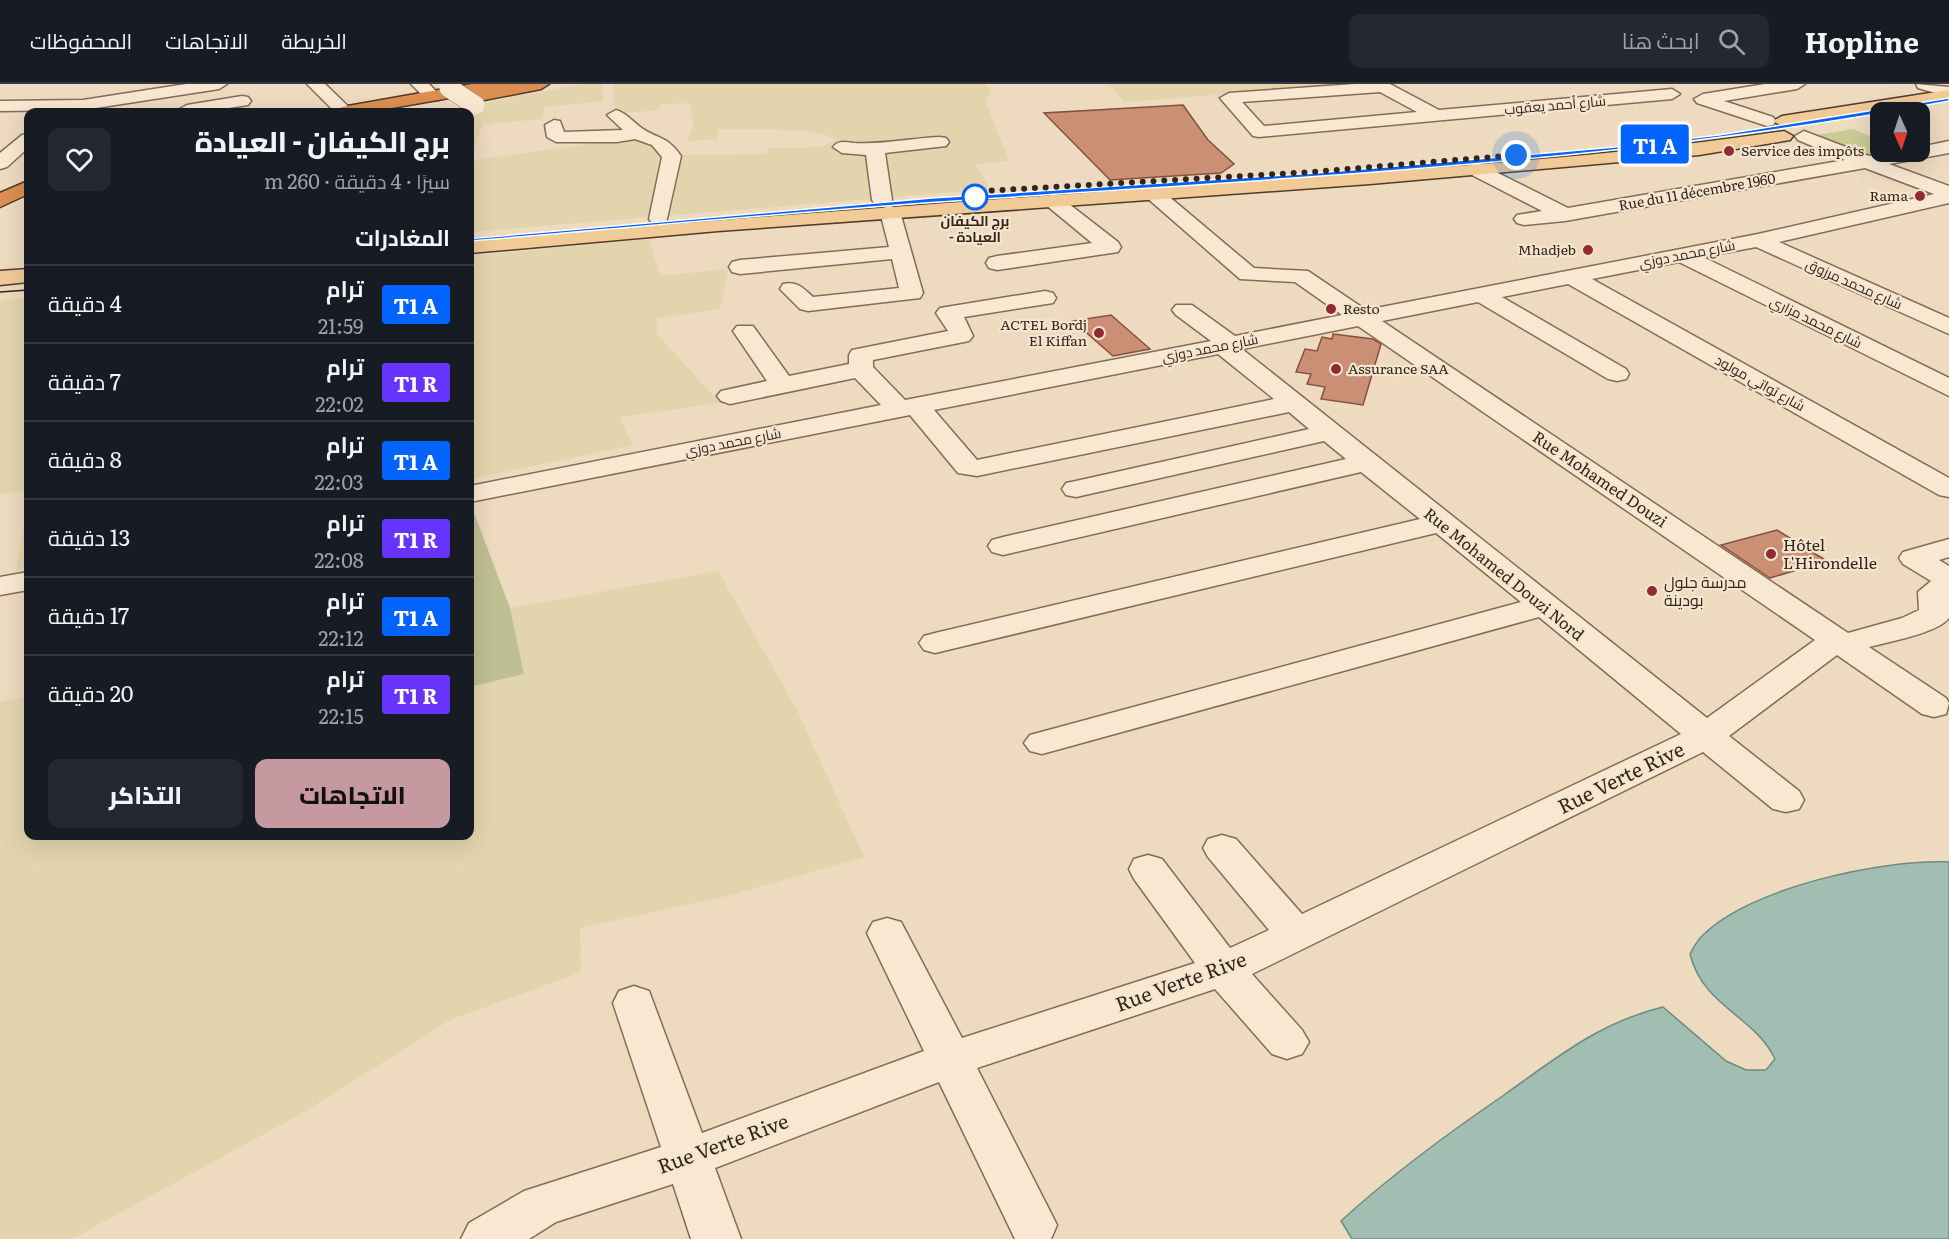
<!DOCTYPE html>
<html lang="ar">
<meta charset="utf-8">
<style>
body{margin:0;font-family:Literata,Cairo,serif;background:#242831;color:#f1f3f6;direction:rtl;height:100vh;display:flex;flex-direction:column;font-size:22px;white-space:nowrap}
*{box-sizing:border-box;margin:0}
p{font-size:20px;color:#9ea1a6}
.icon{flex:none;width:33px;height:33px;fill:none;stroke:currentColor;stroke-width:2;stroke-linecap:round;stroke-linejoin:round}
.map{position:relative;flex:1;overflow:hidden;direction:ltr}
.drawer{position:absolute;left:24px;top:24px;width:450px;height:732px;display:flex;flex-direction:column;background:#171b24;border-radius:12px;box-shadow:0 6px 24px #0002;direction:rtl}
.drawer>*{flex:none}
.badge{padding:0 12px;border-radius:4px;font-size:21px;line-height:39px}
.needle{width:39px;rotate:177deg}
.fabs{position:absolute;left:1870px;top:18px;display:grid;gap:12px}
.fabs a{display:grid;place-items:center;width:60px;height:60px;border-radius:12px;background:#171b24;box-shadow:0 6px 24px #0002;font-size:30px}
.you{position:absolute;width:30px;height:30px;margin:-15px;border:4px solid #fff;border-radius:50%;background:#1a73e8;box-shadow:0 0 0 9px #1a73e833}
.map>.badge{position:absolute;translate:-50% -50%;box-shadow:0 0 0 3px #fff}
h2{padding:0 24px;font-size:22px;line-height:54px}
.round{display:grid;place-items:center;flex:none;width:63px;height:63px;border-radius:12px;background:#242831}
.summary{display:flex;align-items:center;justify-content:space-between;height:102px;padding:0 24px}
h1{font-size:28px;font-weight:800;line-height:45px}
.cta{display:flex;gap:12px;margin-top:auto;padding:12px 24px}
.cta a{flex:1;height:69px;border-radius:12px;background:#c6989f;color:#111;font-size:24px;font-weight:800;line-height:69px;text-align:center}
.cta a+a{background:#242831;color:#f1f3f6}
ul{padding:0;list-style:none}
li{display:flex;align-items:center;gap:18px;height:78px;padding:0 24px;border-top:2px solid #363941}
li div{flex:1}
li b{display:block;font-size:22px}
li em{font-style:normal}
li .badge{min-width:66px;font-weight:700;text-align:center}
header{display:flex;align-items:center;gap:36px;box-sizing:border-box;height:84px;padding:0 30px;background:#171b24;border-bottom:2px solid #363941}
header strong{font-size:28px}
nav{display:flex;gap:33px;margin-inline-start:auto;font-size:21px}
.search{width:420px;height:54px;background:#242831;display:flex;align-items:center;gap:15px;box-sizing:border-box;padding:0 21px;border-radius:12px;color:#9ea1a6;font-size:22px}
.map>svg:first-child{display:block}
.farmland{fill:#e2d4ad}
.green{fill:#caca94}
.cemetery{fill:#bebf93}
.water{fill:#a2beb3;stroke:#6a8c80;stroke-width:1.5}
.building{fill:#ca8f75;stroke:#83523e;stroke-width:1.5}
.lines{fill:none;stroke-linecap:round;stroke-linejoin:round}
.minor-casing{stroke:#856b58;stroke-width:3}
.major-casing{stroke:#523a2c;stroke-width:3}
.highway-casing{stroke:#523a2c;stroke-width:3}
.minor{fill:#f8e8d2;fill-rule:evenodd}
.major{fill:#f0ca97;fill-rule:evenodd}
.highway{fill:#dc8f50;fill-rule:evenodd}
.tram{stroke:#34251c;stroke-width:1.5}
.minor-bridge-casing{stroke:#856b58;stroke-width:20;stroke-linecap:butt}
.minor-bridge{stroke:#f8e8d2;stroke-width:19}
.line{fill:#0363ff;stroke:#fff;stroke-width:1.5}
.walk{stroke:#34251c;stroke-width:6;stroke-dasharray:0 10.8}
.poi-dot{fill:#922935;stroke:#f4e5ce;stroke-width:2}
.stop-dot{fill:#fff;stroke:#0363ff;stroke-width:3}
.labels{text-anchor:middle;stroke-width:4.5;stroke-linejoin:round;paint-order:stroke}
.far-street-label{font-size:14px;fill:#34251c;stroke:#f4e5ce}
.far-poi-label{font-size:14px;fill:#34251c;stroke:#f4e5ce;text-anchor:start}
.far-stop-label{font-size:14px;font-weight:bold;fill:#34251c;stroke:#f4e5ce}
.street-label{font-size:16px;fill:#34251c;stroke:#f4e5ce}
.poi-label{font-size:16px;fill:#34251c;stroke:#f4e5ce;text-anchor:start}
.near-street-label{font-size:20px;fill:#34251c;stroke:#f4e5ce}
</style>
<header>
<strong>Hopline</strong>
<div class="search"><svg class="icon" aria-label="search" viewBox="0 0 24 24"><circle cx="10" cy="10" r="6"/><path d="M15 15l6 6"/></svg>ابحث هنا</div>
<nav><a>الخريطة</a><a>الاتجاهات</a><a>المحفوظات</a></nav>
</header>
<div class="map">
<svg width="1949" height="1155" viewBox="0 0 1949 1155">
<rect width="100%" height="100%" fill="#eddabf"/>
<g class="farmland">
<polygon points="584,0 602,0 603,17 545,23 542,35 483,40 470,69 470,28 435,28"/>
<polygon points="614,0 985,0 992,10 985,13 986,18 1009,77 975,80 990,105 665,132 681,71 766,70 768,64 820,63 837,56 827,51 805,47 765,45 718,45 717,55 687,57 693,43 690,19 661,20 660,26 621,29 613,20"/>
<polygon points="1109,0 1356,0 1124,18"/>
<polygon points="628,54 652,57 668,73 649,133 470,148 470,77"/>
<polygon points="649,155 660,192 728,185 720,225 657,234 656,249 720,319 619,333 633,361 470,395 470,172"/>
<polygon points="28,214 28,406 0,410 0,217"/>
<polygon points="28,430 28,484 16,486 23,448"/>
<polygon points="718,487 796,624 864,773 731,811 580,844 581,888 450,936 304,1028 72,1155 0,1155 0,618 28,612 28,752 470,752 470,603 524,590 510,524"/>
</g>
<polygon class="green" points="1853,45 1881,57 1881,68 1896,69 1867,74 1817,51"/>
<polygon class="cemetery" points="470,418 510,524 524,590 470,603"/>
<path class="water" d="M 1949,778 L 1949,1155 L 1352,1155 L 1341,1137 C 1392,1090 1447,1050 1504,1011 C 1556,974 1600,938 1663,923 L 1726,977 L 1746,986 L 1766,986 L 1775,975 C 1755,932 1703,923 1690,870 C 1694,863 1697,856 1703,851 C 1752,803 1882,775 1949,778 Z"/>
<g class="building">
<polygon points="1183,21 1208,56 1234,80 1221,89 1110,96 1044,29"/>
<polygon points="1111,231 1150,265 1113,272 1073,237"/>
<polygon points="1333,250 1373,255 1381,260 1363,321 1321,315 1325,303 1307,300 1311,290 1296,288 1305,265 1317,267 1322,253 1332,255"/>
<polygon points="1777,446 1827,477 1770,494 1721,461"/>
</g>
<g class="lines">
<g class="minor-casing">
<g id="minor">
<polygon points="186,0 227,0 219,5 83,26 0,27 0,17 83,16"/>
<polygon points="307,0 325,0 354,28 335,28"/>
<polygon points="411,0 429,0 441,12 439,16 427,16"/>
<path d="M 1355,0 L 1390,0 L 1439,26 L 1672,5 L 1680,10 L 1672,15 L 1259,53 L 1253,52 L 1220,14 L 1229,9 ZM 1380,8 L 1417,28 L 1264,42 L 1242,18 Z"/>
<polygon points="1765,0 1805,0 1797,5 1724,17 1773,33 1776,37 1773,41 1767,42 1697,19 1694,15 1703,10"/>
<polygon points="1916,0 1949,3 1949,13 1918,4"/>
<polygon points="242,12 248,13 251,17 248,21 203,28 180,28 178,26 187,21"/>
<path d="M 616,26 C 627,29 634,39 643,45 C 660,56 667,52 681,72 L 666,139 L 652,139 L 649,135 L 662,73 L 652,61 L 635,55 L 617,58 L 556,58 L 547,53 L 545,41 L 554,36 L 560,37 L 564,48 L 623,46 L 607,31 Z"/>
<path d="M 1804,47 L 1869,72 L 1894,68 L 1920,68 L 1920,63 L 1949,57 L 1949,69 L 1889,80 L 1949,102 L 1949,119 L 1779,158 L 1949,234 L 1949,250 L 1756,163 L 1703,173 L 1949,294 L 1949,312 L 1679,178 L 1592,195 L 1949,394 L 1949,413 L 1939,411 L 1568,200 L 1502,213 L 1626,285 L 1629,290 L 1626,295 L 1617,297 L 1608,295 L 1478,218 L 1382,237 L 1848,549 L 1902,534 L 1919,526 L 1918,508 L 1931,497 L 1903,480 L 1899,474 L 1903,468 L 1949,455 L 1949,473 L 1939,476 L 1949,482 L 1949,534 C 1938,549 1888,558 1869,563 L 1946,614 L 1949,619 L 1946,630 L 1934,633 L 1922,630 L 1837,571 L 1729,652 L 1799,707 L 1804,716 L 1799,725 L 1786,728 L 1773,725 L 1703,668 L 1252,890 L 1302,946 L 1309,958 L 1302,970 L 1287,975 L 1272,970 L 1215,905 L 977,984 L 1057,1141 L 1051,1155 L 1015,1155 L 939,998 L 715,1084 L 741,1155 L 691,1155 L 673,1100 L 556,1138 L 529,1155 L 461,1155 L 469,1139 L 524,1107 L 661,1063 L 613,919 L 619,907 L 634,902 L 649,907 L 702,1049 L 924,967 L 867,849 L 873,838 L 887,834 L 901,838 L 962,954 L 1195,879 L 1134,795 L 1129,785 L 1134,775 L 1148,771 L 1162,775 L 1230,864 L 1269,846 L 1208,773 L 1203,764 L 1208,755 L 1222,751 L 1236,755 L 1302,830 L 1681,650 L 1539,533 L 1042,670 L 1030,667 L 1024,659 L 1030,651 L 1521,518 L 1436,449 L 935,569 L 924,566 L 919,559 L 924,552 L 935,549 L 1420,435 L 1361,388 L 1003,471 L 992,468 L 988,462 L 992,456 L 1003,453 L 1346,375 L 1324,357 L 1076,413 L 1066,411 L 1062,405 L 1066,399 L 1076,397 L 1309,345 L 1289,328 L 977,392 L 958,389 L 910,331 L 470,418 L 470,402 L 881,321 L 855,294 L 730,320 L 721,317 L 717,312 L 721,307 L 767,297 L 733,247 L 737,242 L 753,242 L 789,292 L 849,280 L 849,271 L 852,266 L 948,247 L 936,229 L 940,224 L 1045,207 L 1053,209 L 1056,214 L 1053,219 L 964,233 L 973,252 L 969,257 L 873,276 L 873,283 L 905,316 L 1211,257 L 1176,231 L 1172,226 L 1176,221 L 1192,221 L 1235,252 L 1342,231 L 1295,198 L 1240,195 L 1146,113 L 1143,109 L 1153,103 L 1160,105 L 1254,184 L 1308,187 L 1366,226 L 1758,150 L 1934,110 L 1865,84 L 1565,137 L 1524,141 L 1517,139 L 1514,135 L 1517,131 L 1542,127 L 1468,89 L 1465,85 L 1475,79 L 1482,81 L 1568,124 L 1845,76 L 1798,56 L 1795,52 ZM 1358,242 L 1815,556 L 1707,634 L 1242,265 ZM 1218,270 L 1274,315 L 977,376 L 934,326 Z"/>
<polygon points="28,50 28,64 7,83 0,85 0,69 22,51"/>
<path d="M 940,53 L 946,54 L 949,58 L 946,62 L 885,69 L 892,116 L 889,120 L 875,120 L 872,116 L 866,71 L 842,69 L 833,63 C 838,56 846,58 854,59 C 881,61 912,54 940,53 Z"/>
<polygon points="1053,111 1060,113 1118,158 1121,163 1118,168 997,186 989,184 986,179 989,174 997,172 1092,159 1046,121 1043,117 1046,113"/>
<path d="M 890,122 L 897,124 L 900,128 L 923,209 L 920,214 L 808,227 L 800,225 L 780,205 L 783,200 C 797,197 803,204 813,213 L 899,204 L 892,175 L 740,190 L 732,188 L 729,183 L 732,178 L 740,176 L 889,163 L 880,128 L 883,124 Z"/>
<polygon points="28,488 28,506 0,511 0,493"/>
</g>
</g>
<g class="major-casing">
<g id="major">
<polygon points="1949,6 1949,16 1782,42 1773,37 1782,32"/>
<path d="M 1784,47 L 1793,52 L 1790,56 L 1699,71 L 1370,100 L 718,147 L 470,169 L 470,157 C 721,135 972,117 1223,99 C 1410,85 1599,75 1784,47 Z"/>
<polygon points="28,185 28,198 0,201 0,187"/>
</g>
</g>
<g class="highway-casing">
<g id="highway">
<polygon points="472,0 549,0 541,5 479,17 473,16 472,10 369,28 333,28 342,23"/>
<polygon points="28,97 28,110 0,123 0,109"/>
</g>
</g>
<use href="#minor" class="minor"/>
<use href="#major" class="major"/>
<use href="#highway" class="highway"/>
<g class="tram">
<polyline points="470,155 975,113 1316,91 1634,63 1719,53 1949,16"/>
<polyline points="0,208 28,206"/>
</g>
<g class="minor-bridge-casing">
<polyline id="minor-bridge" points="449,4 475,21"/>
</g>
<use href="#minor-bridge" class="minor-bridge"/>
</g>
<path class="line" d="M 1949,14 L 1949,17 C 1632,77 1307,93 984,115 C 812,126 641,143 470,157 L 466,155 L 932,114 L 1316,89 L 1615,63 L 1719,51 Z"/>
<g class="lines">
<polyline class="walk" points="975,113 968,108 1312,88 1516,71"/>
</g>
<g class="poi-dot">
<circle cx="1729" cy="67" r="6"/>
<circle cx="1920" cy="112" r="6"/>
<circle cx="1588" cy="166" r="6"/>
<circle cx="1331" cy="225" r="6"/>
<circle cx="1099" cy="249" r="6"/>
<circle cx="1336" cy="285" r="6"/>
<circle cx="1771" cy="470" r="6"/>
<circle cx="1652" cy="507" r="6"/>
</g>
<circle class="stop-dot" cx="975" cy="113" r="12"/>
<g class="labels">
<g class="far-street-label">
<text transform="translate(1555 21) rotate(-5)" y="5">شارع أحمد يعقوب</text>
<text transform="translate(1697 108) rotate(-10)" y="5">Rue du 11 décembre 1960</text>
<text transform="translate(1687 170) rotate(-11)" y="5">شارع محمد دوزي</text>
<text transform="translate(1854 200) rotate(24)" y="5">شارع محمد مرزوق</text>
<text transform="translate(1816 238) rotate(26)" y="5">شارع محمد مزاري</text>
<text transform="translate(1210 264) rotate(-11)" y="5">شارع محمد دوزي</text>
<text transform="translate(1760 299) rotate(29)" y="5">شارع تواتي مولود</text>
<text transform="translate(733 358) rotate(-11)" y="5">شارع محمد دوزي</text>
</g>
<g class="far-poi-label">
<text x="1741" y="72">Service des impôts</text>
<text x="1908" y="117" text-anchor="end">Rama</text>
<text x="1576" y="171" text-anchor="end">Mhadjeb</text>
<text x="1343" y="230">Resto</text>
<text x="1087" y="246" text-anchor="end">ACTEL Bordj<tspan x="1087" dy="16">El Kiffan</tspan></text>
<text x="1348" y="290">Assurance SAA</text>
</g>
<g class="far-stop-label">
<text x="975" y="142">برج الكيفان<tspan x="975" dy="16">- العيادة</tspan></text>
</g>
<g class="street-label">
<text transform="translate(1600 395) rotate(34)" y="6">Rue Mohamed Douzi</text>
<text transform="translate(1504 490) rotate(39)" y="6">Rue Mohamed Douzi Nord</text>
</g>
<g class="poi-label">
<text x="1783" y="467">Hôtel<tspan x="1783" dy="18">L'Hirondelle</tspan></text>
<text x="1664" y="504">مدرسة جلول<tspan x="1664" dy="18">بودينة</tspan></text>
</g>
<g class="near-street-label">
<text transform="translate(1621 694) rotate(-26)" y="7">Rue Verte Rive</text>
<text transform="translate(1181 898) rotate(-20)" y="7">Rue Verte Rive</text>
<text transform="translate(723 1060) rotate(-20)" y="7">Rue Verte Rive</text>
</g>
</g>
</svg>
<div class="fabs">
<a><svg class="needle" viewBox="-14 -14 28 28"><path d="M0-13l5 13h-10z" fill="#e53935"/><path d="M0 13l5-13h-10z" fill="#9ea1a6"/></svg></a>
</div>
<div class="you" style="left:1516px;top:71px"></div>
<b class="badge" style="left:1655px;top:60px;background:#0363ff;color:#fff">T1 A</b>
<section class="drawer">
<div class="summary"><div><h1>برج الكيفان - العيادة</h1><p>سيرًا · 4 دقيقة · 260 m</p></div><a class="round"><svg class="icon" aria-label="heart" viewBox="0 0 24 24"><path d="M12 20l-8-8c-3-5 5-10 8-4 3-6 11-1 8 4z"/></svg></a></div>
<h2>المغادرات</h2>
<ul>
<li><span class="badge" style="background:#0363ff;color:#fff">T1 A</span><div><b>ترام</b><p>21:59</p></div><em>4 دقيقة</em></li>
<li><span class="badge" style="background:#63f;color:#fff">T1 R</span><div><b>ترام</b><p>22:02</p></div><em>7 دقيقة</em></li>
<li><span class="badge" style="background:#0363ff;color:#fff">T1 A</span><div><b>ترام</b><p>22:03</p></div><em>8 دقيقة</em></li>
<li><span class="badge" style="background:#63f;color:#fff">T1 R</span><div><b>ترام</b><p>22:08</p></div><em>13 دقيقة</em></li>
<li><span class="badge" style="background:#0363ff;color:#fff">T1 A</span><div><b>ترام</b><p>22:12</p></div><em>17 دقيقة</em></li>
<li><span class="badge" style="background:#63f;color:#fff">T1 R</span><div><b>ترام</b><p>22:15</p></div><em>20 دقيقة</em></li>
</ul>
<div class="cta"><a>الاتجاهات</a><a>التذاكر</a></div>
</section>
</div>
